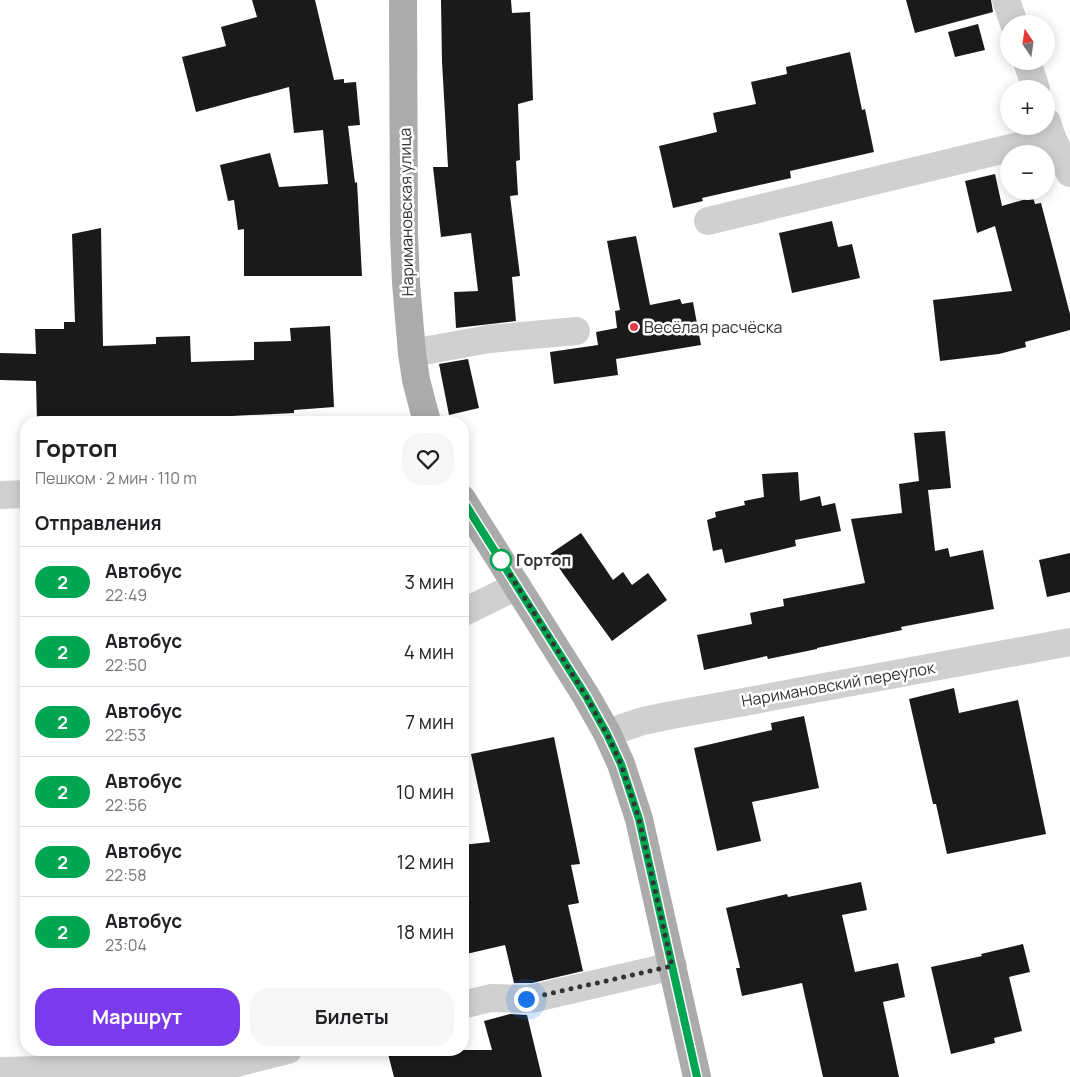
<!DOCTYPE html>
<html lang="ru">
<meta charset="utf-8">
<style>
body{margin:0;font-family:Manrope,sans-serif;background:#f6f6f6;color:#202124;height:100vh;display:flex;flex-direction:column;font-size:19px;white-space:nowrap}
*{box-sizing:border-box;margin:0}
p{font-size:16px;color:#757577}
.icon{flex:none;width:28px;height:28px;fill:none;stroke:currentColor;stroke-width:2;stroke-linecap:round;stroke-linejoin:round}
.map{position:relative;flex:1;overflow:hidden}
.panel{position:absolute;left:20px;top:416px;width:449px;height:640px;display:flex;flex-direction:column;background:#fff;border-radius:20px;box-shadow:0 2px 12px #0003}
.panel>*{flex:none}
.badge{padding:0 10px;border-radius:16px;font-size:18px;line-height:32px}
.needle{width:32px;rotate:347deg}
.fabs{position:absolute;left:1000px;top:15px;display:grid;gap:10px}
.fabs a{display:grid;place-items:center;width:55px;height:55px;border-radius:50%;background:#fff;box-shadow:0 2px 12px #0003;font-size:25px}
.you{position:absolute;width:25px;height:25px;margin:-12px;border:4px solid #fff;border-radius:50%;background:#1a73e8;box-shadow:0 0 0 8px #1a73e833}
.map>.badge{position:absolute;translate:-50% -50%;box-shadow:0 0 0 2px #fff}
h2{padding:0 15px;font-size:19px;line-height:45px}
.round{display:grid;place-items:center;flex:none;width:52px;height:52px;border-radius:20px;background:#f6f6f6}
.headline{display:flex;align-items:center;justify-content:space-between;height:85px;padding:0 15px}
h1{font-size:24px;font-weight:700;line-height:38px}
.action{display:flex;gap:10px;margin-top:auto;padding:10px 15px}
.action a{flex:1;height:58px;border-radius:20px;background:#7c3aed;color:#fff;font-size:20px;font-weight:700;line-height:58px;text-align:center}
.action a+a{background:#f6f6f6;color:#202124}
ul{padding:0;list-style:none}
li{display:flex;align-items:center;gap:15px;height:70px;padding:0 15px;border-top:1px solid #e0e0e0}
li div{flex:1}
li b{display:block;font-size:19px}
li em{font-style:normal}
li .badge{min-width:55px;font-weight:700;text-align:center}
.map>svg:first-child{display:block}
.building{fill:#1a1a1a}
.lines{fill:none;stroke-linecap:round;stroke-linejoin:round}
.minor{stroke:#d0d0d0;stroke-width:28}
.major{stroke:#ababab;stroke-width:28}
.line-casing{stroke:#fff;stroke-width:11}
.line{stroke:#00a651;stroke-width:8}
.walk{stroke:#333;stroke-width:5;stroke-dasharray:0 9}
.poi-dot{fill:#e63946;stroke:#fff;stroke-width:2}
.stop-dot{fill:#fff;stroke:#00a651;stroke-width:2.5}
.labels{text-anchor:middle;stroke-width:5;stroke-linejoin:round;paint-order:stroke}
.street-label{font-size:16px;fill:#333;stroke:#fff}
.poi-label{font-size:16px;fill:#333;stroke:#fff;text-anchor:start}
.stop-label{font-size:16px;font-weight:bold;fill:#333;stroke:#fff;text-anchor:start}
</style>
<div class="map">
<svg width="1070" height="1077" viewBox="0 0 1070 1077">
<rect width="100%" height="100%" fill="#fff"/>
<g class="building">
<polygon points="252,0 315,0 334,80 344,79 344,83 356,82 360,125 348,126 355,183 357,182 362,276 244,276 244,229 238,230 234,200 228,201 220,165 270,153 279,187 328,184 323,130 294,133 289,87 196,112 182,57 226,46 221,27 257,17"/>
<polygon points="441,0 511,0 512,13 530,12 533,100 518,104 520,160 516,161 518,195 510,196 520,276 512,277 516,321 456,328 454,292 478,291 471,233 441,237 433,167 448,167 442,62"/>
<polygon points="906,0 991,0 993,12 915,33"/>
<polygon points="978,24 985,50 955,57 948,32"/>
<polygon points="850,52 862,110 865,109 874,152 790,171 791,178 702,198 703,201 673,208 659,146 717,132 713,113 756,104 751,82 787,74 786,67"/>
<polygon points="995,174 1002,206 1033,197 1035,204 1041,203 1070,314 1070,330 1025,342 1026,347 999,354 940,361 933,300 1012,291 995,226 977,233 965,181"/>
<polygon points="832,221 838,247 852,244 860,278 792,293 779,233"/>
<polygon points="101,228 103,346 156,344 156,337 190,336 191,362 254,360 254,342 291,341 290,328 330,326 334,407 294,410 294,413 192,418 192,419 134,421 134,422 37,422 36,381 0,380 0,353 36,354 35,329 64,329 64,322 75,322 72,234"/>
<polygon points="636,236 650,305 680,299 682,304 693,302 701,345 616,359 618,375 554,384 550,352 598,345 596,332 617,328 615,311 620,310 607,241"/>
<polygon points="468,359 479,408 449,415 439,364"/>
<polygon points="945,431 951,488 928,490 935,551 948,548 950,557 983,550 994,609 901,627 902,630 817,648 817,649 768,659 767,656 704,670 697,635 752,624 750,613 784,606 783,599 865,583 851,519 902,513 899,484 919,481 914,433"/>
<polygon points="798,472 800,501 820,496 822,506 835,503 841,531 795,540 796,546 725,563 722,549 713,551 707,520 716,517 715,512 745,505 744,501 764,497 762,474"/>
<polygon points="581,533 613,580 623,572 632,585 648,573 667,600 612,641 564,575 550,554"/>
<polygon points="1070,553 1070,592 1047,597 1039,560"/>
<polygon points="954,688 959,713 1018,700 1046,834 947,854 936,804 933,804 909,699"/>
<polygon points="804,716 819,788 752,802 761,841 717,851 694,748 772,730 771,723"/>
<polygon points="554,737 580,864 571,865 579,903 568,905 583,971 532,983 514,983 505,945 462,955 462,845 490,842 471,754"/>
<polygon points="861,882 867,910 842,915 855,972 898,963 905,997 883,1002 899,1077 823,1077 802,983 742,996 736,968 740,968 726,908 787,894 788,897"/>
<polygon points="1023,944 1030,972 1009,977 1022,1031 994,1038 995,1043 951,1054 931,967 982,956 981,954"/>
<polygon points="510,1014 527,1015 542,1077 394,1077 387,1050 492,1050 484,1021"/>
</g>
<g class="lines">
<g class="minor">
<polyline points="1006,0 1014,24"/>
<polyline points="1027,61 1036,89"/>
<polyline points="1047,122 1052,138 1070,173"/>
<polyline points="708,221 1052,138"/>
<polyline points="412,353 489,339 576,331"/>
<polyline points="0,495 26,494"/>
<polyline points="462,613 517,586"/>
<polyline points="607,733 643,721 667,716 1070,642"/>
<polyline points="462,1005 491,998 526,999 535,998 673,966"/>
<polyline points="0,1071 73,1069 199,1070 221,1067 288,1050"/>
</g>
<g class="major">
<polyline points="403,0 404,234 406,283 412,353 416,380 427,422"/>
<polyline points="462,499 586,696 607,733 621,764 639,819 697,1077"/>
</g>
</g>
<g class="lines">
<g class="line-casing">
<polyline id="line" points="462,499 586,696 607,734 621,764 639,819 697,1077"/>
</g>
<use href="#line" class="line"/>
<polyline class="walk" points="501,560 586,696 607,734 621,764 639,819 672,966 526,999"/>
</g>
<circle class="poi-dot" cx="634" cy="327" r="5"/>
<circle class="stop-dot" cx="501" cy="560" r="10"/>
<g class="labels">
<g class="street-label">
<text transform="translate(406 212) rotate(-91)" y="6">Наримановская улица</text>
<text transform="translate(838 684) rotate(-10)" y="6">Наримановский переулок</text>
</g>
<g class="poi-label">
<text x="644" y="333">Весёлая расчёска</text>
</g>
<g class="stop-label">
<text x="516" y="566">Гортоп</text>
</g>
</g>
</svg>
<div class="fabs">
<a><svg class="needle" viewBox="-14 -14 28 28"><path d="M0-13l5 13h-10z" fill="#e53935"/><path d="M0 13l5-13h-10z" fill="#757577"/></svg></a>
<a>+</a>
<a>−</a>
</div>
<div class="you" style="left:526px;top:999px"></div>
<section class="panel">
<div class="headline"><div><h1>Гортоп</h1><p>Пешком · 2 мин · 110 m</p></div><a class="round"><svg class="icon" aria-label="heart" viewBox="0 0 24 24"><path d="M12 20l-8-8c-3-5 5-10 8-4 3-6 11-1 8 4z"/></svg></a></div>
<h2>Отправления</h2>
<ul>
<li><span class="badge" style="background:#00a651;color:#fff">2</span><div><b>Автобус</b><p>22:49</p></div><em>3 мин</em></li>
<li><span class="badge" style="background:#00a651;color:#fff">2</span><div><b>Автобус</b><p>22:50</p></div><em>4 мин</em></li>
<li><span class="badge" style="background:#00a651;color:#fff">2</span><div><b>Автобус</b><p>22:53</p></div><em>7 мин</em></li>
<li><span class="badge" style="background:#00a651;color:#fff">2</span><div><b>Автобус</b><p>22:56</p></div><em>10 мин</em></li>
<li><span class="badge" style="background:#00a651;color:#fff">2</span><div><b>Автобус</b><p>22:58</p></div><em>12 мин</em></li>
<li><span class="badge" style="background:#00a651;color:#fff">2</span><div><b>Автобус</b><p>23:04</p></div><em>18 мин</em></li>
</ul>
<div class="action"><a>Маршрут</a><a>Билеты</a></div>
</section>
</div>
